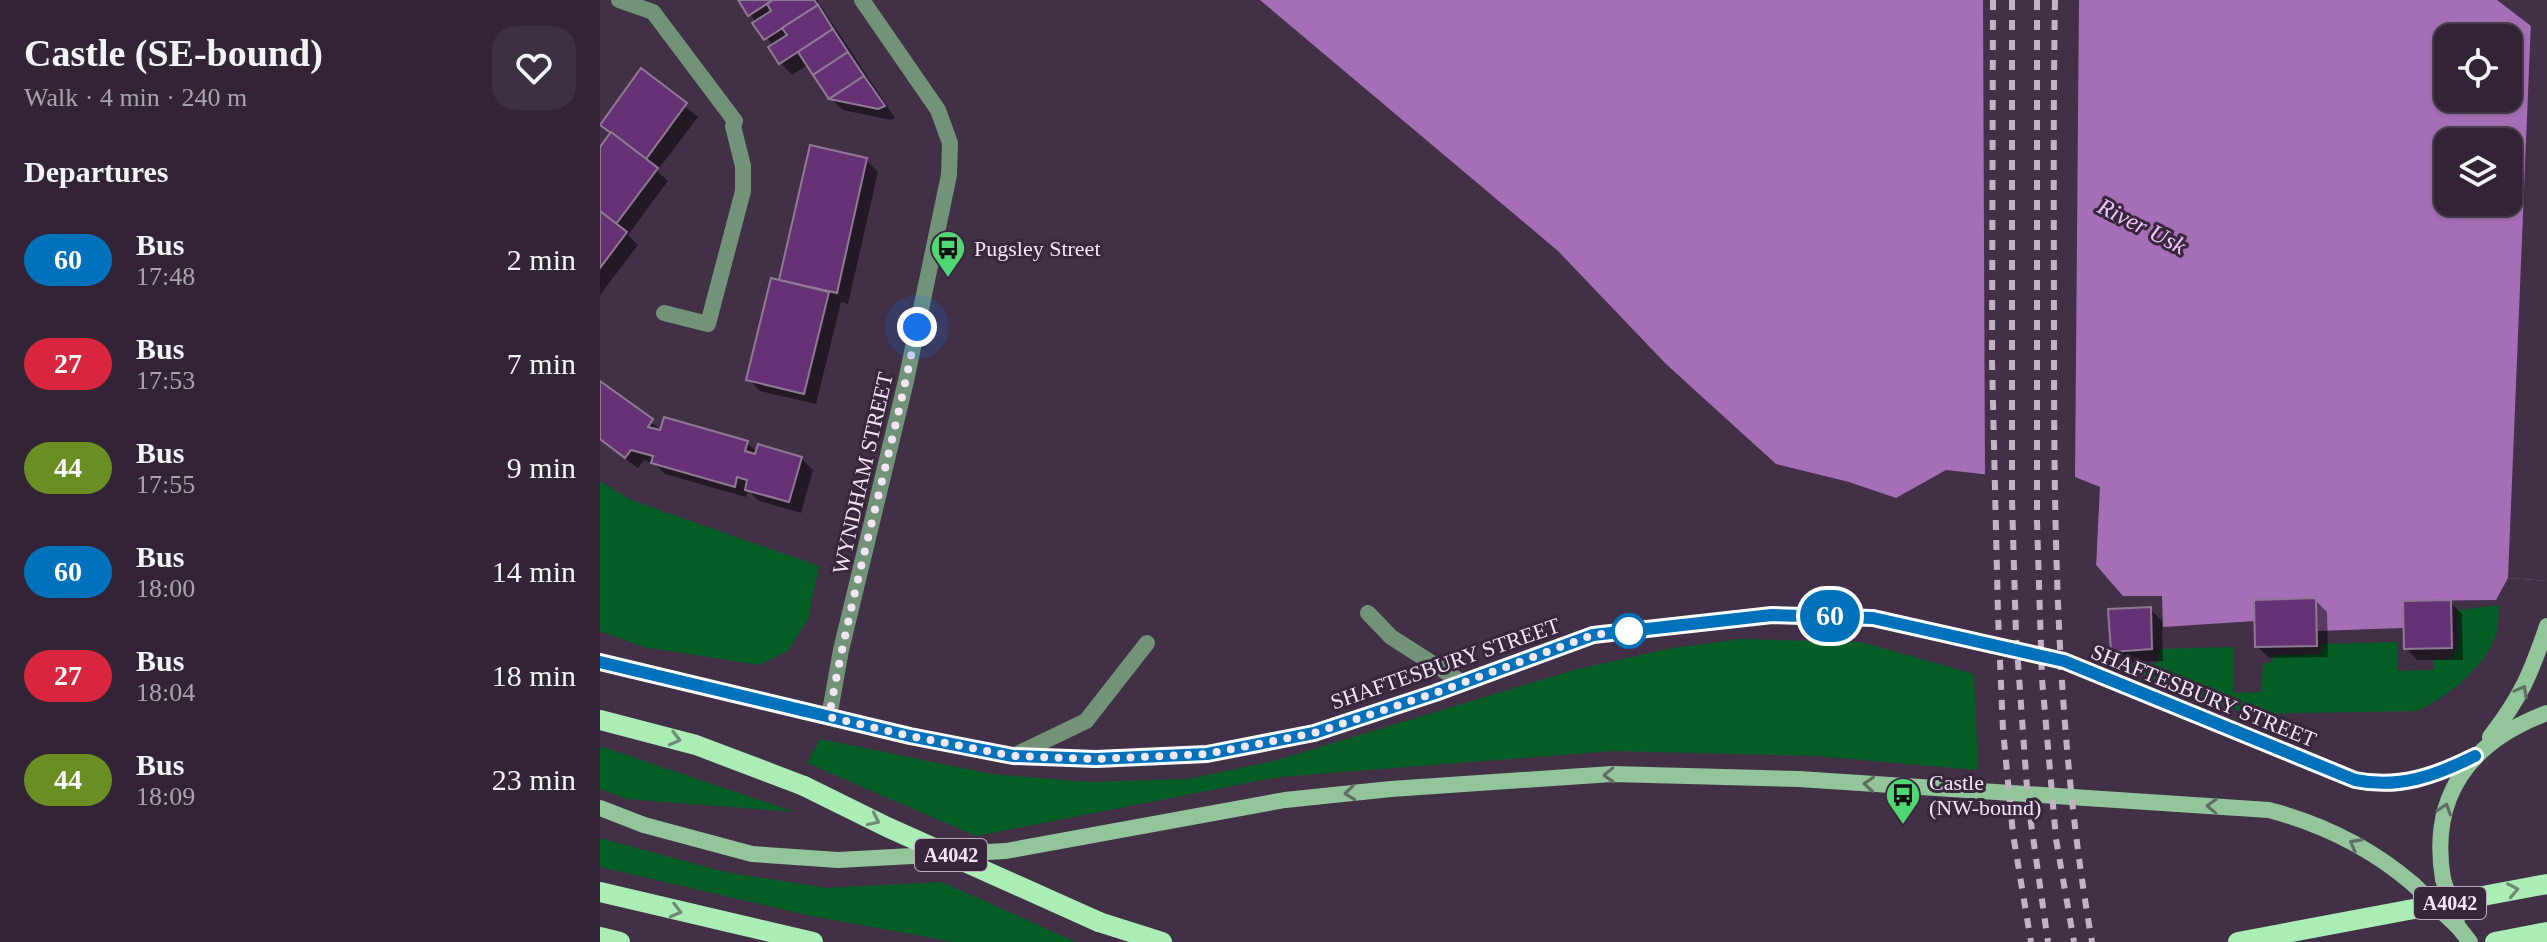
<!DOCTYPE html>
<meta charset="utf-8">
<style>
body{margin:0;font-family:"Times New Roman",serif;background:#3d3041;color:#f1f3f6;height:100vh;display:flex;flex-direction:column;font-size:30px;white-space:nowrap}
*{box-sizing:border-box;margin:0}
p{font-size:26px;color:#a8a4ad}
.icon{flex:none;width:44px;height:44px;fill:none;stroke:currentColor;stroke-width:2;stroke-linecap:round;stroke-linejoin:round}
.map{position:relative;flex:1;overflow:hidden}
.side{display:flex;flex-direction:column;background:#322435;width:600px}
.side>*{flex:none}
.badge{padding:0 16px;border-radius:26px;font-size:28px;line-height:52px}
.buttons{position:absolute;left:1834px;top:24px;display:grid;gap:16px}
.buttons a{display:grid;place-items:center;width:88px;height:88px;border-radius:16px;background:#322435;box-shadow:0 2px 6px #0004,0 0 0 2px #4d4150;font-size:40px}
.you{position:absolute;width:40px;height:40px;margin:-20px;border:6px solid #fff;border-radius:50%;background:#1a73e8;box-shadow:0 0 0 12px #1a73e833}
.map>.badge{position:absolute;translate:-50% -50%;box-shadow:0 0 0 4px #fff}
h2{padding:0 24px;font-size:30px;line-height:72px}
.round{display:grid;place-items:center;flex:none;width:84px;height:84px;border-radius:24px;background:#3d3041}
.head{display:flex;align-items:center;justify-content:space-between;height:136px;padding:0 24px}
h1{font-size:38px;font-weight:600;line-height:60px}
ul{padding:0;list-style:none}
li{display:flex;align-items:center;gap:24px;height:104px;padding:0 24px}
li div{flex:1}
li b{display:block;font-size:30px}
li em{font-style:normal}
li .badge{min-width:88px;font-weight:700;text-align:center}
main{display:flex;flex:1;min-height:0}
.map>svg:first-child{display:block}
.green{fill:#045e26}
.water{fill:#a66eb6;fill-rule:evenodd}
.pier{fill:#423047}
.shadow{fill:#0007}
.building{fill:#663074;stroke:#8f7a94;stroke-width:2}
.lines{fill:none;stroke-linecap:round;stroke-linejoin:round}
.lane{stroke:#729377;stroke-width:16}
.street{stroke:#729377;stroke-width:16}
.secondary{stroke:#92c69a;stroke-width:16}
.primary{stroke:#aaeeb5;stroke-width:20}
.rail{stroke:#c0b3c4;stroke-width:6;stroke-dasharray:10 10;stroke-linecap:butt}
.secondary-bridge{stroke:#92c69a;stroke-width:16}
.primary-bridge{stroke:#aaeeb5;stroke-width:20}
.oneway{stroke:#606e66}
.oneway2{stroke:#718a78}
.line-casing{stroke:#fff;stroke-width:18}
.line{stroke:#0072bc;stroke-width:12}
.walk{stroke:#f2e6f5;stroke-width:8;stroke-dasharray:0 14.4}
.stop-dot{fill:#fff;stroke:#0072bc;stroke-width:4}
.labels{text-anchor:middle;stroke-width:6;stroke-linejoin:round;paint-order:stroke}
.shield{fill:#38263c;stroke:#baacbe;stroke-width:2}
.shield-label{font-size:20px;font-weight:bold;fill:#f2e6f5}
.poi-label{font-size:22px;fill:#f2e6f5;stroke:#38263c;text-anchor:start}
.street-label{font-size:22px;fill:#f2e6f5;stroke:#38263c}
.water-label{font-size:24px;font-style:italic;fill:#f1c4fd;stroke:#38263c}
</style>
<main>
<section class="side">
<div class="head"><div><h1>Castle (SE-bound)</h1><p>Walk · 4 min · 240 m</p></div><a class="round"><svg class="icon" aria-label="heart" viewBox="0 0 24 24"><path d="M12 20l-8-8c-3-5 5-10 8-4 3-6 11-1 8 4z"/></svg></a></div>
<h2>Departures</h2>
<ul>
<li><span class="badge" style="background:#0072bc;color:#fff">60</span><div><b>Bus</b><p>17:48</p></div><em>2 min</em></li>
<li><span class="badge" style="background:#d7263d;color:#fff">27</span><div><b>Bus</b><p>17:53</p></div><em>7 min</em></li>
<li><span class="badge" style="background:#6b8e23;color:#fff">44</span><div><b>Bus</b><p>17:55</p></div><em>9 min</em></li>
<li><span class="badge" style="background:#0072bc;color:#fff">60</span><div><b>Bus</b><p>18:00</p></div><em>14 min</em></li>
<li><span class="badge" style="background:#d7263d;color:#fff">27</span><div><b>Bus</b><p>18:04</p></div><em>18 min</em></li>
<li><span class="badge" style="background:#6b8e23;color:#fff">44</span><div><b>Bus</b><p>18:09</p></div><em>23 min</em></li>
</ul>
</section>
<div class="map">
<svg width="1947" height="942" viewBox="0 0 1947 942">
<rect width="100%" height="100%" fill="#423047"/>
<g class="green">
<polygon points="0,481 31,500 219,566 208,619 188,651 159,665 44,647 0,631"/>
<path d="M 1899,605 C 1898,614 1899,623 1897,631 C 1890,663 1845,700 1816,711 L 1647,714 L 1519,666 L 1558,663 L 1559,649 L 1634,647 L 1633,693 L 1661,692 L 1663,664 L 1672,662 L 1673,655 L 1720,654 L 1722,644 L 1797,642 L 1797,671 L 1833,670 L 1834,660 L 1851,659 L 1859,642 L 1858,610 Z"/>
<polygon points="1140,639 1261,642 1374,674 1378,770 1217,756 1012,751 679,777 376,836 207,763 220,739 392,774 488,782 588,779 674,761 974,670 1067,649"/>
<polygon points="0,746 195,812 27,799 0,789"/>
<polygon points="0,838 125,872 226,888 342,882 476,942 354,942 212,916 0,867"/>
</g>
<path class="water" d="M 660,0 L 1897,0 L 1931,26 L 1947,26 L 1947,581 L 1908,578 L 1896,600 L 1803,601 L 1803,628 L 1717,631 L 1715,598 L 1655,600 L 1655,621 L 1563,627 L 1562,596 L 1523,596 L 1496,565 L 1499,487 L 1346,470 L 1296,498 L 1249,482 L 1176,464 L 1066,364 L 958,251 ZM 1848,38 L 1908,38 L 1908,98 L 1848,98 ZM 1848,142 L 1908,142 L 1908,202 L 1848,202 Z"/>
<g class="pier">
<polygon points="1383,0 1479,0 1475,477 1500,487 1496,565 1502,572 1503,579 1492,565 1495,490 1385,479"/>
<polygon points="1931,21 1947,22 1947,581 1908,578"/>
</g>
<g class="shadow">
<polygon points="140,0 217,0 295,118 291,120 243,110 230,98 209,64 192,75 181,63 173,46"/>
<polygon points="41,71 98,117 57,171 68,181 28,235 38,245 0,295 0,150 12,134 1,124"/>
<polygon points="266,160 278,172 248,304 241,302 216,404 160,391 149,379 181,283"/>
<polygon points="0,383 62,431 147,443 158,453 201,458 213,470 201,513 159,501 148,490 146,497 65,474 55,464 44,460 38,468 0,440"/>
<polygon points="1715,600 1727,612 1728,657 1669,658 1657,646"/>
<polygon points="1850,602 1862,614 1863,660 1817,660 1806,648"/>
<polygon points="1550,609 1562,621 1563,661 1525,663 1513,651"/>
</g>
<g class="building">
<polygon points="138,0 173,0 148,16"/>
<polygon points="173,0 214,0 218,5 164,40 152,23 171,11 167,4"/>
<polygon points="218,5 233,29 179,64 168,47 187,35 182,28"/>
<polygon points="233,29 248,52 213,75 198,52"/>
<polygon points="248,52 264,76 229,99 213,75"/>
<polygon points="41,68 87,103 46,159 0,125"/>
<polygon points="264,76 285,106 278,109 229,99"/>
<polygon points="11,132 58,168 16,224 0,211 0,147"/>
<polygon points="210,145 267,158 237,293 179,280"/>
<polygon points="0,211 27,232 0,268"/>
<polygon points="171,278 229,292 204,394 146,380"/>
<polygon points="0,381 53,419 48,427 60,430 64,417 148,441 145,451 155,454 158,444 202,457 189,502 145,490 147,480 137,477 135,487 51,463 53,456 31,450 25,458 0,439"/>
<polygon points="1716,598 1717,646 1655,647 1654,600"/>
<polygon points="1851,600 1852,648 1804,649 1803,601"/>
<polygon points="1551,607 1552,649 1511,652 1508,609"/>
</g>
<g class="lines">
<g class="lane">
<polyline points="768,613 791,637 863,683"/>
<polyline points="413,756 486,721 547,643"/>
</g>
<g class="street">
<polyline points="19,0 53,12 135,121 133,126 143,166 143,191 108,324 64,313"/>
<polyline points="229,717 241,650 306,381 349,175 350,143 338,110 262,0"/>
</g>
<g class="secondary">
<path d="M 0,662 L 310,736 L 413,756 L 496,759 L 607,754 L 714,733 L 835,693 L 993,635 L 1172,615 L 1273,618 L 1464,661 L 1755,780 C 1799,789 1835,776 1875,756"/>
<path d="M 1890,737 C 1921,697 1931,673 1947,626"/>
<path d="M 0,808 L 44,825 L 152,854 L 238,860 L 406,851 L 685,800 L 791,789 L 1012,774 L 1199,779 L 1669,810 C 1722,824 1771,848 1813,884"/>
<path d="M 1843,879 C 1829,795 1870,742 1947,713"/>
<polyline points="1859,928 1870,942"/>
</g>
<g class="primary">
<polyline points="0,720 96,745 204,786"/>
<polyline points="0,892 213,942"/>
<polyline points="499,922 562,942"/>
<polyline points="0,937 20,942"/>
<polyline points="1638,942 1947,884"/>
<polyline points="1895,942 1947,932"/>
</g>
<g class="rail">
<polyline points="1393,0 1392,361 1398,615 1403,730 1413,834 1431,942"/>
<polyline points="1412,0 1412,500 1416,635 1428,802 1448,942"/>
<polyline points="1437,0 1437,521 1442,679 1456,839 1474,942"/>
<path d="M 1455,0 C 1453,115 1454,230 1454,345 C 1454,545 1457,744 1492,942"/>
</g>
<g class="secondary-bridge">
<polyline points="1843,879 1857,923"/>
<polyline points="1813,884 1859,928"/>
</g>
<polyline class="primary-bridge" points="204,786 287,827 499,922"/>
</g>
<defs><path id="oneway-chevron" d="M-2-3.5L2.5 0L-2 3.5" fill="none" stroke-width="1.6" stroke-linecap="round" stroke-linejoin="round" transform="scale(2)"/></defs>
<g class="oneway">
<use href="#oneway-chevron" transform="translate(1922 691) rotate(-61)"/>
<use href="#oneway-chevron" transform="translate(1009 775) rotate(178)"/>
<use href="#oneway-chevron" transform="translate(1269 784) rotate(-176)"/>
<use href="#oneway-chevron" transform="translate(750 793) rotate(174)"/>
<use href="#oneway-chevron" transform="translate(1612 806) rotate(-178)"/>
<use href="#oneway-chevron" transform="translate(1845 809) rotate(-72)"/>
<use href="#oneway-chevron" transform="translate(1755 844) rotate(-151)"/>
</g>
<g class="oneway2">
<use href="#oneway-chevron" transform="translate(75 739) rotate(15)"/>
<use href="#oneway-chevron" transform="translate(274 820) rotate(26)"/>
<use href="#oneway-chevron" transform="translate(1913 890) rotate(-11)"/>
<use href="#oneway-chevron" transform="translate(76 911) rotate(14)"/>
</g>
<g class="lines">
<g class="line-casing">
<path id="line" d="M 0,662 L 310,736 L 413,756 L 496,759 L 607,754 L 714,733 L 835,693 L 993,635 L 1172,615 L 1273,618 L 1464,661 L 1755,780 C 1799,789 1835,776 1875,756"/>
</g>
<use href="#line" class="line"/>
<path class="walk" d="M 317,327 C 291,458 252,586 229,717 L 310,736 L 413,756 L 496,759 L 607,754 L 714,733 L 835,693 L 993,635 L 1029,631"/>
</g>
<defs>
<g id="bus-pin" transform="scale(1.8)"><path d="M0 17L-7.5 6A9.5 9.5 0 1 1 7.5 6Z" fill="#51d674" stroke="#38263c"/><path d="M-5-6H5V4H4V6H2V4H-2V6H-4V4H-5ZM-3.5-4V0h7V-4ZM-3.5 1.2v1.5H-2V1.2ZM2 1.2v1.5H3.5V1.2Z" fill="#111"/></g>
</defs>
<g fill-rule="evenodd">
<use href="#bus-pin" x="348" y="248"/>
<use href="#bus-pin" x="1303" y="795"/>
</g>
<circle class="stop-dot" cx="1029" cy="631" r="16"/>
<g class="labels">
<g class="shield">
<rect x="315" y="839" width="72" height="32" rx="6"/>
<rect x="1814" y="887" width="72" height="32" rx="6"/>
</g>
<g class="shield-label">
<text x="351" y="862">A4042</text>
<text x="1850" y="910">A4042</text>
</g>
<g class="poi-label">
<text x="374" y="256">Pugsley Street</text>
<text x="1329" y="790">Castle<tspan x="1329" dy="25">(NW-bound)</tspan></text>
</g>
<g class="street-label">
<text transform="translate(262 473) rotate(-77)" y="8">WYNDHAM STREET</text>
<text transform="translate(845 663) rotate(-19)" y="8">SHAFTESBURY STREET</text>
<text transform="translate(1604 695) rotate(22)" y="8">SHAFTESBURY STREET</text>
</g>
<g class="water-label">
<text transform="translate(1542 226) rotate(27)" y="8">River Usk</text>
</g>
</g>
</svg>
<div class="buttons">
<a><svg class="icon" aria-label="locate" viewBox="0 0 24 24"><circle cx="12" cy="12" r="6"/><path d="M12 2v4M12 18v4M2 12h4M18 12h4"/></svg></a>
<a><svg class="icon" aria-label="layers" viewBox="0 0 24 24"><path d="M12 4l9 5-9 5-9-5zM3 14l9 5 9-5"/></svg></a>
</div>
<div class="you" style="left:317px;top:327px"></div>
<b class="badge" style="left:1230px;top:616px;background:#0072bc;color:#fff">60</b>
</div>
</main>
